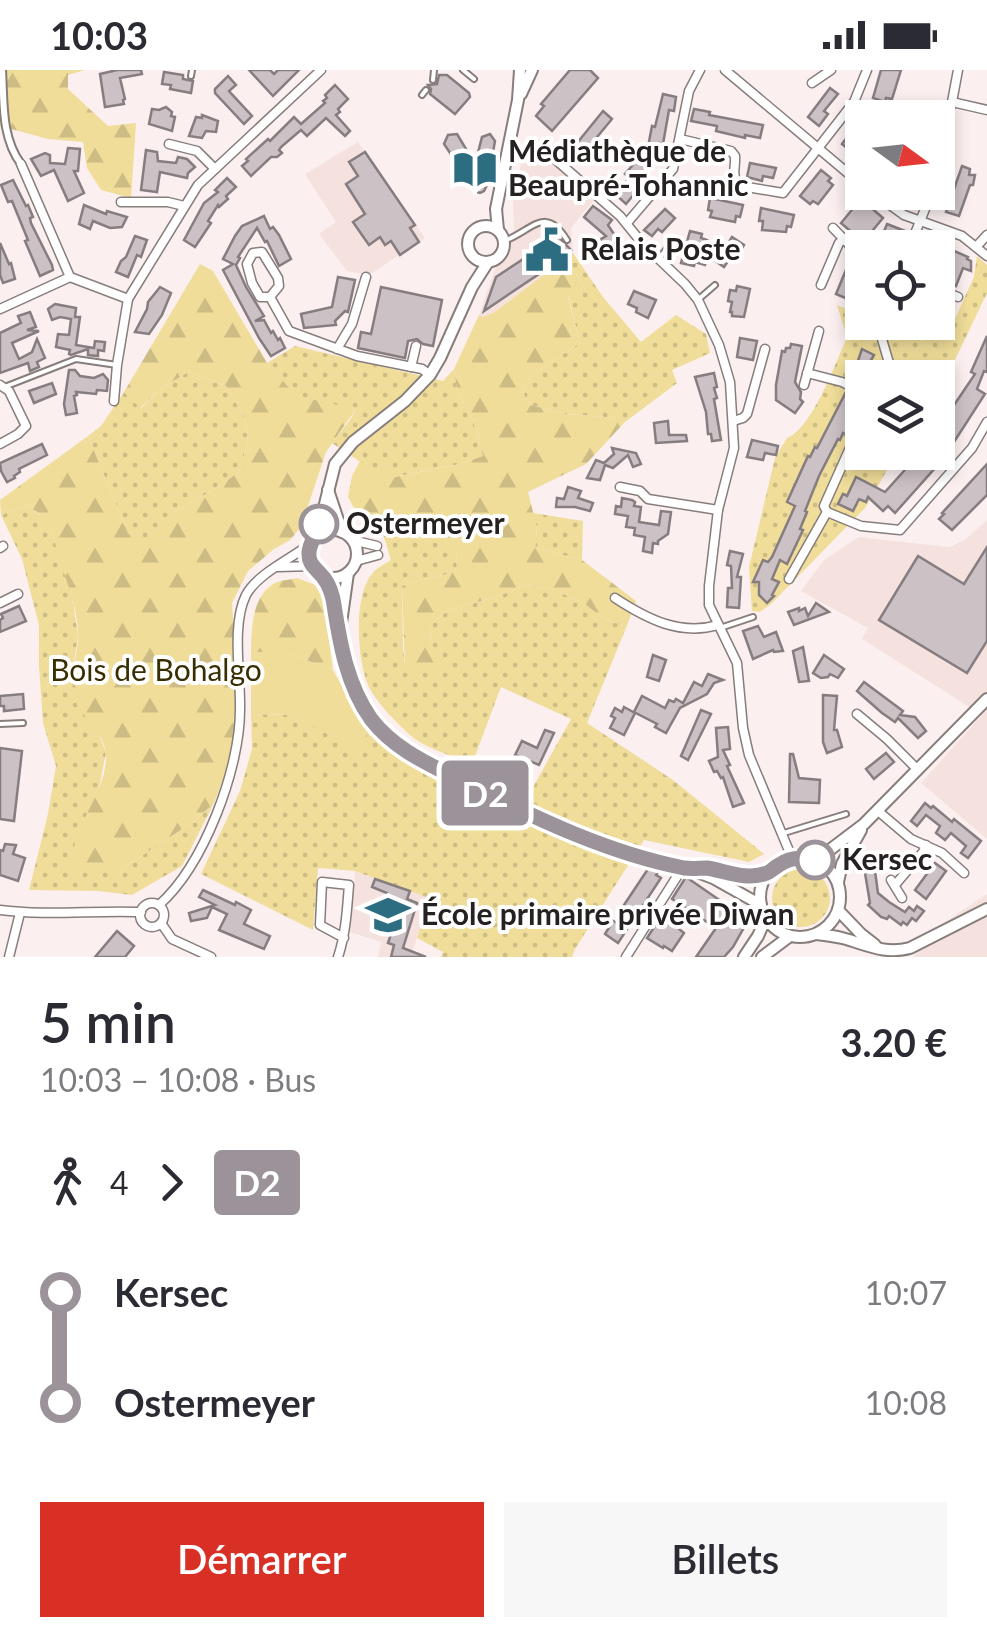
<!DOCTYPE html>
<html lang="fr">
<meta charset="utf-8">
<style>
body{margin:0;font-family:Lato,sans-serif;background:#f7f7f7;color:#2b2b33;height:100vh;display:flex;flex-direction:column;font-size:38px;white-space:nowrap}
*{box-sizing:border-box;margin:0}
p{font-size:32px;color:#7c7c81}
.icon{flex:none;width:55px;height:55px;fill:none;stroke:currentColor;stroke-width:2;stroke-linecap:round;stroke-linejoin:round}
.map{position:relative;height:887px;overflow:hidden}
.sheet{display:flex;flex-direction:column;background:#fff;flex:1}
.sheet>*{flex:none}
.badge{padding:0 20px;border-radius:8px;font-size:35px;line-height:65px}
.needle{width:65px;rotate:105deg}
.controls{position:absolute;left:845px;top:30px;display:grid;gap:20px}
.controls a{display:grid;place-items:center;width:110px;height:110px;border-radius:0px;background:#fff;box-shadow:0 5px 15px #0003;font-size:50px}
.map>.badge{position:absolute;translate:-50% -50%;box-shadow:0 0 0 5px #fff}
.legs{display:flex;align-items:center;gap:15px;height:110px;padding:0 40px;font-size:32px}
.legs p{margin-inline-start:auto}
.head{display:flex;align-items:center;justify-content:space-between;height:170px;padding:0 40px}
h1{font-size:55px;font-weight:600;line-height:75px}
.primary-button{display:flex;gap:20px;margin-top:auto;padding:20px 40px}
.primary-button a{flex:1;height:115px;border-radius:0px;background:#d93025;color:#fff;font-size:40px;font-weight:600;line-height:115px;text-align:center}
.primary-button a+a{background:#f7f7f7;color:#2b2b33}
ul{padding:0 40px;list-style:none}
li{display:flex;align-items:center;gap:35px;height:110px;font-size:38px}
li i{display:grid;place-items:center;width:15px;height:100%;margin:0 12px;background:currentColor}
li i::after{content:'';width:25px;height:25px;margin:-12px;border:8px solid;border-radius:50%;background:#fff}
li p{margin-inline-start:auto}
li:first-child i{background:linear-gradient(#0000 50%,currentColor 0)}
li:last-child i{background:linear-gradient(currentColor 50%,#0000 0)}
.status{display:flex;justify-content:space-between;align-items:center;height:70px;padding:0 50px;background:#fff;direction:ltr}
.status svg{height:28px;fill:currentColor}
.map>svg:first-child{display:block}
.built{fill:#f5e2df}
.grass{fill:url(#grass-dots)}
.forest{fill:url(#forest-firs)}
.green{fill:#efdd99}
.building{fill:#ccc2c5;stroke:#867d80;stroke-width:2.5}
.lines{fill:none;stroke-linecap:round;stroke-linejoin:round}
.service-casing{stroke:#877e7c;stroke-width:8}
.pedestrian-casing{stroke:#877e7c;stroke-width:10}
.minor-casing{stroke:#877e7c;stroke-width:11}
.tertiary-casing{stroke:#877e7c;stroke-width:14}
.service{stroke:#fff;stroke-width:4}
.pedestrian{stroke:#fff;stroke-width:6}
.minor{stroke:#fff;stroke-width:8}
.tertiary{stroke:#fff;stroke-width:10}
.line-1-casing{stroke:#fff;stroke-width:22}
.line-1{stroke:#9b9399;stroke-width:15}
.stop-1-dot{fill:#fff;stroke:#9b9399;stroke-width:5}
.labels{text-anchor:middle;stroke-width:8;stroke-linejoin:round;paint-order:stroke}
.poi-label{font-size:30px;font-weight:bold;fill:#242120;stroke:#fff;text-anchor:start}
.stop-label{font-size:30px;font-weight:bold;fill:#242120;stroke:#fff;text-anchor:start}
.park-label{font-size:30px;fill:#392e02;stroke:#fff}
</style>
<div class="status"><b>10:03</b><svg viewBox="0 0 49 12"><path d="M0 12V9h3v3zM5 12V6h3v6zM10 12V3h3v9zM15 12V0h3v12zM26 1h20v11H26zM47 4h2v5h-2z"/></svg></div>
<div class="map">
<svg width="987" height="887" viewBox="0 0 987 887">
<defs>
<pattern id="grass-dots" width="8" height="8" patternUnits="userSpaceOnUse" patternTransform="scale(2.5)"><rect width="8" height="8" fill="#efdd99"/><path d="M2 2h.1M6 6h.1" fill="none" stroke="#cdbd84" stroke-width="1.8" stroke-linecap="round"/></pattern>
<pattern id="forest-firs" width="22" height="20" patternUnits="userSpaceOnUse" patternTransform="scale(2.5)"><rect width="22" height="20" fill="#efdd99"/><path d="M5 1l3.5 6h-7zM16 11l3.5 6h-7z" fill="#cdbd84"/></pattern>
</defs>
<rect width="100%" height="100%" fill="#fbf0ef"/>
<g class="built">
<polygon points="358,72 425,168 369,205 347,201 319,164 336,152 305,104"/>
<polygon points="524,82 547,89 594,130 571,158 573,183 493,243 483,247 479,245 495,199 514,160 513,128"/>
<polygon points="987,450 987,769 921,713 982,645 862,569 868,558 801,521 824,490 859,467 949,477 965,470"/>
<polygon points="355,801 429,828 411,887 378,887 381,872 350,862"/>
<polygon points="987,824 987,887 914,887 924,866"/>
</g>
<g class="grass">
<polygon points="573,183 603,227 641,272 676,245 706,264 710,283 672,300 677,313 625,352 617,348 566,344 527,334 522,318 534,303 580,273 568,225 585,219 566,188"/>
<path d="M 977,186 L 987,195 L 987,223 L 938,325 L 938,308 L 862,308 L 862,382 L 897,383 L 865,438 L 771,534 L 760,542 L 752,541 L 749,497 L 775,388 L 787,368 C 812,359 836,292 847,267 L 837,235 L 862,246 L 862,252 L 879,253 L 923,271 L 929,258 L 948,264 L 974,207 Z"/>
<polygon points="295,276 443,311 454,299 457,321 473,350 483,386 460,394 394,407 362,393 332,373 350,350 356,339 296,327 267,293"/>
<polygon points="188,302 226,316 244,346 248,371 239,402 210,422 170,444 145,474 128,463 88,366 101,356 124,322 141,338 162,318"/>
<polygon points="27,435 49,451 72,526 78,565 72,607 76,632 97,659 106,683 98,723 80,759 120,800 193,752 214,733 182,796 132,825 98,821 29,820 48,744 56,696 43,653 39,596 39,555 22,489 1,445"/>
<polygon points="533,443 583,451 582,490 535,478 537,458"/>
<path d="M 383,464 L 423,469 L 456,478 L 457,500 C 439,508 420,509 402,516 L 403,576 L 405,598 L 421,600 L 442,597 L 431,574 L 430,554 L 449,540 L 499,526 L 525,515 L 552,519 L 582,532 L 602,547 L 626,558 L 587,653 L 673,710 L 764,784 L 749,792 L 644,770 L 575,879 L 572,887 L 441,887 L 443,882 L 417,868 L 429,828 L 355,801 L 318,798 L 313,860 L 201,804 L 240,721 L 252,679 L 251,644 L 295,645 L 356,680 L 369,661 C 408,703 464,719 512,749 L 532,719 L 571,649 L 501,617 L 472,694 C 454,686 431,680 415,669 C 402,659 376,632 369,617 C 357,592 353,526 372,504 C 376,498 385,494 391,490 Z"/>
<circle cx="801" cy="828" r="29"/>
</g>
<g class="forest">
<polygon points="0,0 85,0 68,5 68,19 108,56 136,53 131,128 101,120 87,98 83,72 48,69 0,56"/>
<path d="M 566,188 L 585,219 L 579,231 L 568,227 L 580,273 L 534,303 L 522,318 L 527,334 L 566,344 L 618,348 L 625,352 L 586,394 L 528,422 L 537,458 L 535,478 L 582,490 L 636,531 L 626,558 L 602,547 L 582,532 L 552,519 L 525,515 L 499,526 L 449,540 L 430,554 L 431,574 L 443,597 L 442,607 L 405,598 L 402,516 C 420,509 439,508 457,500 L 456,479 L 423,469 L 383,464 L 360,449 L 348,427 L 352,406 L 360,391 L 395,407 L 460,394 L 483,386 L 473,350 L 457,321 L 454,299 L 479,245 L 483,247 L 493,243 Z"/>
<path d="M 200,194 L 213,201 L 267,293 L 296,326 L 356,339 L 326,382 L 301,457 L 290,470 L 274,479 L 248,501 L 232,533 L 238,626 L 233,684 L 214,733 L 193,752 L 120,800 L 74,802 C 64,764 107,725 106,686 C 105,663 86,652 77,634 C 66,613 78,587 78,566 C 78,537 66,511 58,484 C 55,475 54,464 50,455 C 46,447 35,441 27,435 L 1,445 L 0,430 L 88,366 L 128,463 L 145,473 L 170,444 L 210,422 L 239,402 L 248,371 L 244,346 L 226,316 L 188,302 L 162,318 L 140,338 L 124,322 Z"/>
<path d="M 297,508 L 315,515 L 323,528 L 333,600 L 284,582 L 251,582 C 252,558 251,529 273,514 C 279,510 290,510 297,508 Z"/>
</g>
<polygon class="green" points="251,582 284,582 333,600 363,654 369,661 356,681 295,645 251,644"/>
<g class="building">
<polygon points="117,0 141,0 142,4 120,8 125,29 123,30 124,34 105,37 100,4"/>
<polygon points="249,0 270,0 274,4 278,0 299,0 273,26"/>
<polygon points="570,0 590,0 598,8 552,61 536,46 544,36 541,34"/>
<polygon points="881,0 901,0 892,29 886,28 885,32 873,28"/>
<polygon points="164,2 183,5 183,9 193,11 191,23 170,19 171,15 162,14"/>
<polygon points="439,5 447,5 469,23 470,27 455,44 430,24 431,19 428,15 437,14"/>
<polygon points="228,6 236,15 229,21 252,46 244,54 215,23 215,19"/>
<polygon points="335,15 348,29 338,39 340,42 336,45 350,61 345,66 326,48 307,66 301,60 281,77 279,80 282,83 277,87 271,87 251,106 242,96 248,91 246,89 268,69 270,71 294,47 301,54 325,33 323,31 327,28 325,25"/>
<polygon points="830,18 838,24 824,41 828,44 819,56 808,47"/>
<polygon points="663,24 676,27 674,41 669,40 663,74 659,73 656,84 647,82 652,56 655,57"/>
<polygon points="166,37 172,42 171,46 175,47 172,61 149,54 152,39 159,40"/>
<polygon points="694,39 710,42 709,45 763,55 760,68 745,65 745,68 716,61 717,56 691,51"/>
<polygon points="603,41 612,49 578,90 569,83"/>
<polygon points="202,45 218,51 216,62 206,61 202,68 189,66 196,47 202,48"/>
<polygon points="862,47 862,84 855,78 852,82 842,74"/>
<polygon points="457,64 475,94 482,67 490,64 495,71 487,115 484,121 480,123 476,122 444,74 448,65"/>
<polygon points="68,78 80,79 78,101 74,101 84,123 68,131 54,100 41,106 31,89 45,83 50,85 50,93 65,94"/>
<polygon points="146,80 157,82 158,91 176,93 178,87 187,89 195,97 188,103 187,108 160,102 157,122 141,120"/>
<polygon points="365,82 415,155 410,158 419,172 400,185 391,171 385,175 380,167 369,175 353,152 365,144 346,114 358,106 349,92"/>
<polygon points="639,88 650,98 632,120 635,123 626,134 615,124 629,108 625,104"/>
<polygon points="750,93 776,98 773,108 763,106 762,111 747,107"/>
<polygon points="962,96 970,99 969,105 975,105 973,115 970,115 959,146 946,142"/>
<polygon points="821,100 831,108 828,111 833,115 818,134 813,131 810,134 800,126"/>
<polygon points="227,108 236,117 226,126 228,129 219,137 218,135 208,151 211,153 195,177 184,170 204,133 218,122 215,120"/>
<polygon points="13,110 26,136 28,135 33,147 30,148 31,153 52,195 53,200 40,206 25,171 28,170 12,131 8,132 1,115"/>
<polygon points="710,128 743,135 740,147 736,146 735,152 710,147 712,141 708,140"/>
<polygon points="861,129 883,148 863,172 841,153"/>
<polygon points="84,135 106,144 107,141 127,147 122,157 110,158 93,151 90,159 79,154"/>
<polygon points="593,136 612,150 608,155 623,178 604,191 593,174 606,166 584,147"/>
<polygon points="761,138 794,145 791,157 787,156 786,162 762,160 763,151 759,151"/>
<polygon points="665,139 675,148 662,162 658,159 652,166 644,160"/>
<polygon points="264,146 270,159 273,157 279,165 291,189 279,196 267,171 265,172 257,158 238,187 240,188 236,195 246,217 264,246 255,251 264,250 271,263 273,261 278,270 280,268 285,278 271,286 259,268 223,200 233,194 223,189 235,166 242,156"/>
<polygon points="887,154 905,161 900,172 896,171 893,178 877,178"/>
<polygon points="690,161 702,164 701,168 707,170 704,182 720,186 732,167 744,175 737,187 733,184 724,197 708,186 705,195 695,192 694,196 681,193"/>
<polygon points="555,163 571,180 538,202 539,204 484,241 496,207 549,172 547,168"/>
<polygon points="135,166 147,170 141,187 137,185 128,207 116,202 121,191 126,187"/>
<polygon points="0,173 9,194 11,193 15,209 3,213 0,205"/>
<polygon points="938,174 968,187 967,189 971,191 971,201 963,198 956,216 938,208"/>
<polygon points="848,195 862,201 862,235 836,224"/>
<polygon points="338,207 355,210 348,242 345,241 335,251 336,255 304,258 301,244 332,237"/>
<polygon points="737,216 750,219 744,247 732,246 732,242 730,242 732,232 728,231 730,220 736,221"/>
<polygon points="160,217 171,223 162,245 149,264 135,262 147,239 148,232"/>
<polygon points="381,217 442,230 433,276 423,274 417,269 408,271 405,288 358,278 361,262 371,264"/>
<polygon points="634,221 656,230 648,248 636,242 637,238 628,234"/>
<polygon points="55,234 76,238 75,247 80,247 76,275 94,278 95,271 105,272 104,281 98,280 98,286 88,285 88,279 71,285 69,284 70,280 56,277 58,264 69,265 71,249 60,247 52,250 48,239"/>
<polygon points="30,242 36,257 27,260 39,261 12,273 19,289 32,282 37,269 45,288 37,292 39,297 30,301 28,293 0,303 0,263 21,253 18,246"/>
<polygon points="987,266 987,302 984,301 977,319 985,324 954,372 947,367 938,380 938,359 975,304 971,302"/>
<polygon points="740,268 757,271 753,290 737,287"/>
<polygon points="791,274 802,276 795,312 801,322 800,329 803,332 795,343 776,330 776,315 782,281 785,282 786,278 790,278"/>
<polygon points="862,279 874,285 871,290 876,293 869,308 862,308 862,314 852,308"/>
<polygon points="69,300 75,300 80,306 94,308 103,304 108,310 107,321 97,320 96,324 76,322 77,325 74,326 77,343 66,345 64,334"/>
<polygon points="714,303 717,317 714,318 717,328 714,329 721,370 712,371 711,364 708,364 706,342 695,307"/>
<polygon points="52,313 56,324 34,333 29,321"/>
<polygon points="846,322 857,328 855,333 859,335 847,365 843,363 840,370 838,369 819,406 805,441 807,442 800,459 803,460 787,494 780,490 772,509 779,512 772,525 774,526 767,533 759,525 759,512 753,512 763,490 768,492 772,487 795,436 787,432 808,386 810,387 815,377 817,378"/>
<polygon points="668,351 669,365 686,365 687,371 656,373 654,353"/>
<polygon points="752,370 778,376 776,385 765,383 763,390 747,387"/>
<polygon points="42,374 47,385 19,399 20,402 14,406 15,408 7,412 1,401 0,393"/>
<polygon points="612,378 636,383 641,394 633,397 628,385 613,398 605,395 600,410 587,408 596,390 604,393 614,384"/>
<polygon points="921,382 938,382 944,388 895,443 888,436 883,441 868,427 866,432 859,429 853,441 838,434 843,424 847,426 856,407 885,422"/>
<polygon points="987,394 987,425 952,460 939,449 944,444 942,443"/>
<polygon points="568,417 581,421 578,428 593,433 590,441 575,437 556,437 557,428 564,429"/>
<polygon points="622,428 632,430 635,432 634,436 641,437 639,452 659,455 661,441 671,442 668,464 658,471 658,474 653,473 652,483 643,481 645,467 634,465 635,458 626,457 628,446 615,444 616,436 621,437"/>
<polygon points="987,477 987,571 967,603 879,550 918,486 964,514"/>
<polygon points="730,481 743,484 737,507 741,507 739,538 727,537 728,518 732,518 731,496 727,495"/>
<polygon points="816,533 829,542 794,555 788,542 799,538 799,541 805,538 808,546"/>
<polygon points="19,536 26,551 0,562 0,550 3,548 1,544"/>
<polygon points="758,556 764,567 776,562 783,581 774,582 773,580 753,589 743,561"/>
<polygon points="803,577 809,611 799,612 793,581"/>
<polygon points="653,585 666,590 659,611 647,607"/>
<polygon points="824,585 844,599 838,608 830,604 828,607 821,608 813,603"/>
<polygon points="708,604 723,610 714,613 707,624 680,638 666,663 655,657 657,654 634,642 642,626 665,638 669,630 674,632 676,629 683,633 694,612 702,616"/>
<polygon points="864,612 903,641 900,645 915,647 926,661 918,668 898,648 895,652 882,643 857,621"/>
<polygon points="23,624 24,639 4,641 4,636 0,636 0,626"/>
<polygon points="823,625 837,626 834,660 837,660 842,677 827,683 823,672"/>
<polygon points="624,637 635,643 624,665 610,658 615,648 611,646 615,638 622,642"/>
<polygon points="701,640 711,644 688,690 681,686"/>
<polygon points="728,657 730,679 723,680 730,695 727,696 744,733 733,737 723,707 721,708 717,701 714,702 709,691 718,687 716,658"/>
<polygon points="545,660 554,663 539,695 515,685 522,671 537,678"/>
<polygon points="0,678 22,681 14,751 0,749"/>
<polygon points="886,683 894,692 874,709 866,699"/>
<polygon points="790,684 793,684 799,708 820,710 819,733 789,732"/>
<polygon points="925,733 931,738 933,736 952,752 954,749 981,771 968,788 961,783 966,776 951,763 945,770 936,763 940,756 926,745 917,756 911,751"/>
<polygon points="5,774 16,775 13,784 25,788 18,811 0,805 0,780 3,781"/>
<polygon points="935,793 946,801 926,829 915,820"/>
<polygon points="648,799 659,801 656,805 661,808 618,873 605,864 613,851 617,853 627,837 624,835"/>
<polygon points="875,801 878,823 889,832 905,842 909,837 914,841 917,836 924,841 916,851 912,848 907,855 903,852 901,855 889,846 887,849 881,847 868,835 870,833 865,803"/>
<polygon points="686,807 718,829 715,833 746,854 733,877 724,887 696,887 716,858 672,829"/>
<polygon points="375,809 410,821 407,829 417,833 403,878 426,887 391,887 394,875 388,873 399,841 383,835 387,823 372,817"/>
<polygon points="203,820 235,835 236,832 251,840 244,854 270,866 264,879 219,860 227,844 212,837 207,848 191,851 189,843 215,835 199,827"/>
<polygon points="662,845 684,863 672,881 664,876 663,878 647,868"/>
<polygon points="117,861 134,876 125,887 95,887"/>
</g>
<g class="lines">
<g class="service-casing">
<g id="service">
<polyline points="463,0 474,9"/>
<polyline points="191,6 192,0"/>
<polyline points="433,10 434,0"/>
<polyline points="422,25 426,20"/>
<path d="M 504,171 C 532,161 545,134 567,170"/>
<polyline points="659,189 670,174"/>
<polyline points="700,228 715,215"/>
<polyline points="7,316 76,289 117,295"/>
<polyline points="720,558 753,547"/>
<polyline points="0,654 23,653"/>
<polyline points="784,763 846,744"/>
</g>
</g>
<g class="pedestrian-casing">
<path id="pedestrian" d="M 2,0 C 4,32 1,67 21,94"/>
</g>
<g class="minor-casing">
<g id="minor">
<polyline points="725,0 862,115"/>
<polyline points="812,13 831,0"/>
<polyline points="952,32 987,40"/>
<path d="M 680,69 L 731,81 L 735,86 C 736,98 730,107 741,116 L 783,123 L 854,32 L 867,0"/>
<polyline points="938,70 952,32 958,0"/>
<polyline points="169,74 197,81 215,99"/>
<polyline points="547,82 620,146 642,173 685,214 698,230 719,275 730,312 734,378 718,440 709,516 709,535 737,593 743,658 749,685 792,788"/>
<polyline points="938,90 938,103"/>
<polyline points="21,94 70,207"/>
<polyline points="872,122 904,145 962,166 987,186"/>
<polyline points="121,132 168,132 184,136"/>
<polyline points="627,153 673,99 689,21 700,0"/>
<polyline points="833,158 862,188"/>
<polyline points="976,177 987,165"/>
<polyline points="909,178 932,122"/>
<polygon points="262,182 278,208 279,216 270,227 260,227 252,213 247,194 253,183"/>
<polyline points="821,215 839,173 844,169"/>
<polyline points="938,219 958,227"/>
<polyline points="270,227 289,261 357,286 422,299 430,305"/>
<polyline points="0,239 70,207 128,229"/>
<polyline points="877,252 889,293 882,308"/>
<polyline points="337,279 352,254 366,207"/>
<polyline points="411,297 416,276"/>
<polyline points="807,303 842,312 862,322"/>
<polyline points="0,315 9,321 26,356 18,364 0,374"/>
<polyline points="804,315 819,261"/>
<polyline points="114,331 117,295 128,229 198,115 321,0"/>
<polyline points="733,351 743,348 747,344 765,279"/>
<polyline points="620,417 640,421 648,429 718,440"/>
<polyline points="827,442 861,456 900,460 972,378 987,352"/>
<polyline points="352,470 377,476"/>
<polyline points="0,478 3,476"/>
<polyline points="356,491 378,485"/>
<polyline points="278,497 312,496"/>
<polyline points="789,509 827,442 824,436 862,351"/>
<path d="M 615,528 C 647,549 680,566 718,555"/>
<polyline points="0,533 18,524"/>
<polyline points="857,644 887,669 918,700"/>
<polyline points="878,741 911,769 942,783 964,803"/>
<polyline points="891,810 902,828"/>
<polyline points="895,815 923,782 926,775"/>
<circle cx="152" cy="845" r="12"/>
<path d="M 159,835 C 204,795 240,699 240,640 C 241,606 231,555 246,525 C 257,504 292,488 312,473"/>
<path d="M 0,840 C 47,846 94,840 141,842"/>
<polyline points="161,853 172,869 211,887"/>
<polyline points="9,887 20,843"/>
<path d="M 338,887 C 346,863 347,839 349,815 L 322,812 L 320,855 L 344,868"/>
<polyline points="626,887 683,797"/>
</g>
</g>
<g class="tertiary-casing">
<g id="tertiary">
<polyline points="521,24 532,0"/>
<circle cx="486" cy="174" r="18"/>
<polyline points="498,160 496,139 518,30 520,0"/>
<polyline points="328,420 342,462"/>
<circle cx="333" cy="484" r="24"/>
<polyline points="317,466 335,394 353,372 405,331 430,305 440,288 472,217 488,192"/>
<path d="M 323,506 C 331,521 332,533 336,549 C 345,585 349,618 372,649 C 397,682 436,698 472,716 C 539,750 612,786 686,798 C 693,799 701,798 709,799 C 733,802 744,806 769,803"/>
<polyline points="341,553 348,503"/>
<circle cx="800" cy="827" r="40"/>
<polyline points="813,790 827,782 864,754 987,629"/>
<polyline points="695,801 713,808 761,835"/>
<polyline points="838,812 842,794 861,760"/>
<polyline points="838,840 861,864 875,875"/>
<path d="M 816,864 C 825,865 834,866 842,868 C 866,874 884,885 910,878 L 987,839"/>
<polyline points="744,887 758,866 766,848"/>
<polyline points="762,887 790,866"/>
</g>
</g>
<use href="#service" class="service"/>
<use href="#pedestrian" class="pedestrian"/>
<use href="#minor" class="minor"/>
<use href="#tertiary" class="tertiary"/>
</g>
<g class="lines">
<g class="line-1-casing">
<path id="line-1" d="M 319,454 C 317,464 310,472 309,482 C 308,495 316,498 323,507 C 329,514 333,526 334,535 C 340,574 347,615 371,649 C 396,682 436,697 472,716 C 539,750 609,783 684,798 C 692,799 699,798 707,798 C 726,801 747,811 767,803 C 770,802 775,797 779,795 C 790,787 802,787 815,790"/>
</g>
<use href="#line-1" class="line-1"/>
</g>
<defs>
<g id="library-bare" transform="scale(3.45)"><path d="M-6-4Q-3-5.5-.7-3.5V5Q-3 3-6 4ZM6-4Q3-5.5 .7-3.5V5Q3 3 6 4Z" fill="#2d6d81" stroke="#fff" stroke-width="2.5" paint-order="stroke"/></g>
<g id="civic-bare" transform="scale(3.45)"><path d="M-.6-6.5H3V-4.5H.6V-3L4-1V1h2V6H-6V1h2V-1L-.6-3ZM-1.2 2.5V6h2.4V2.5Z" fill="#2d6d81" stroke="#fff" stroke-width="2.5" paint-order="stroke"/></g>
<g id="school-bare" transform="scale(3.45)"><path d="M0-5L7-2L0 1L-7-2ZM-4 1L0 2.5L4 1V4Q0 6-4 4Z" fill="#2d6d81" stroke="#fff" stroke-width="2.5" paint-order="stroke"/></g>
</defs>
<g fill-rule="evenodd">
<use href="#library-bare" x="475" y="99"/>
<use href="#civic-bare" x="547" y="180"/>
<use href="#school-bare" x="388" y="845"/>
</g>
<g class="stop-1-dot">
<circle cx="319" cy="454" r="18"/>
<circle cx="815" cy="790" r="18"/>
</g>
<g class="labels">
<g class="poi-label">
<text x="508" y="92">Médiathèque de<tspan x="508" dy="34">Beaupré-Tohannic</tspan></text>
<text x="580" y="190">Relais Poste</text>
<text x="421" y="855">École primaire privée Diwan</text>
</g>
<g class="stop-label">
<text x="346" y="464">Ostermeyer</text>
<text x="842" y="800">Kersec</text>
</g>
<g class="park-label">
<text x="156" y="611">Bois de Bohalgo</text>
</g>
</g>
</svg>
<div class="controls">
<a><svg class="needle" viewBox="-14 -14 28 28"><path d="M0-13l5 13h-10z" fill="#e53935"/><path d="M0 13l5-13h-10z" fill="#7c7c81"/></svg></a>
<a><svg class="icon" aria-label="locate" viewBox="0 0 24 24"><circle cx="12" cy="12" r="6"/><path d="M12 2v4M12 18v4M2 12h4M18 12h4"/></svg></a>
<a><svg class="icon" aria-label="layers" viewBox="0 0 24 24"><path d="M12 4l9 5-9 5-9-5zM3 14l9 5 9-5"/></svg></a>
</div>
<b class="badge" style="left:485px;top:723px;background:#9b9399;color:#fff">D2</b>
</div>
<section class="sheet">
<div class="head"><div><h1>5 min</h1><p>10:03 – 10:08 · Bus</p></div><b>3.20 €</b></div>
<div class="legs"><svg class="icon" aria-label="walk" viewBox="0 0 24 24"><circle cx="13" cy="4" r="2"/><path d="M13 8l-2 6 4 7M11 14l-3 7M7 12l3-4h3l4 4"/></svg>4<svg class="icon" aria-label="forward" viewBox="0 0 24 24"><path d="M9 5l7 7-7 7"/></svg><b class="badge" style="background:#9b9399;color:#fff">D2</b></div>
<ul>
<li><i style="color:#9b9399"></i><b>Kersec</b><p>10:07</p></li>
<li><i style="color:#9b9399"></i><b>Ostermeyer</b><p>10:08</p></li>
</ul>
<div class="primary-button"><a>Démarrer</a><a>Billets</a></div>
</section>
